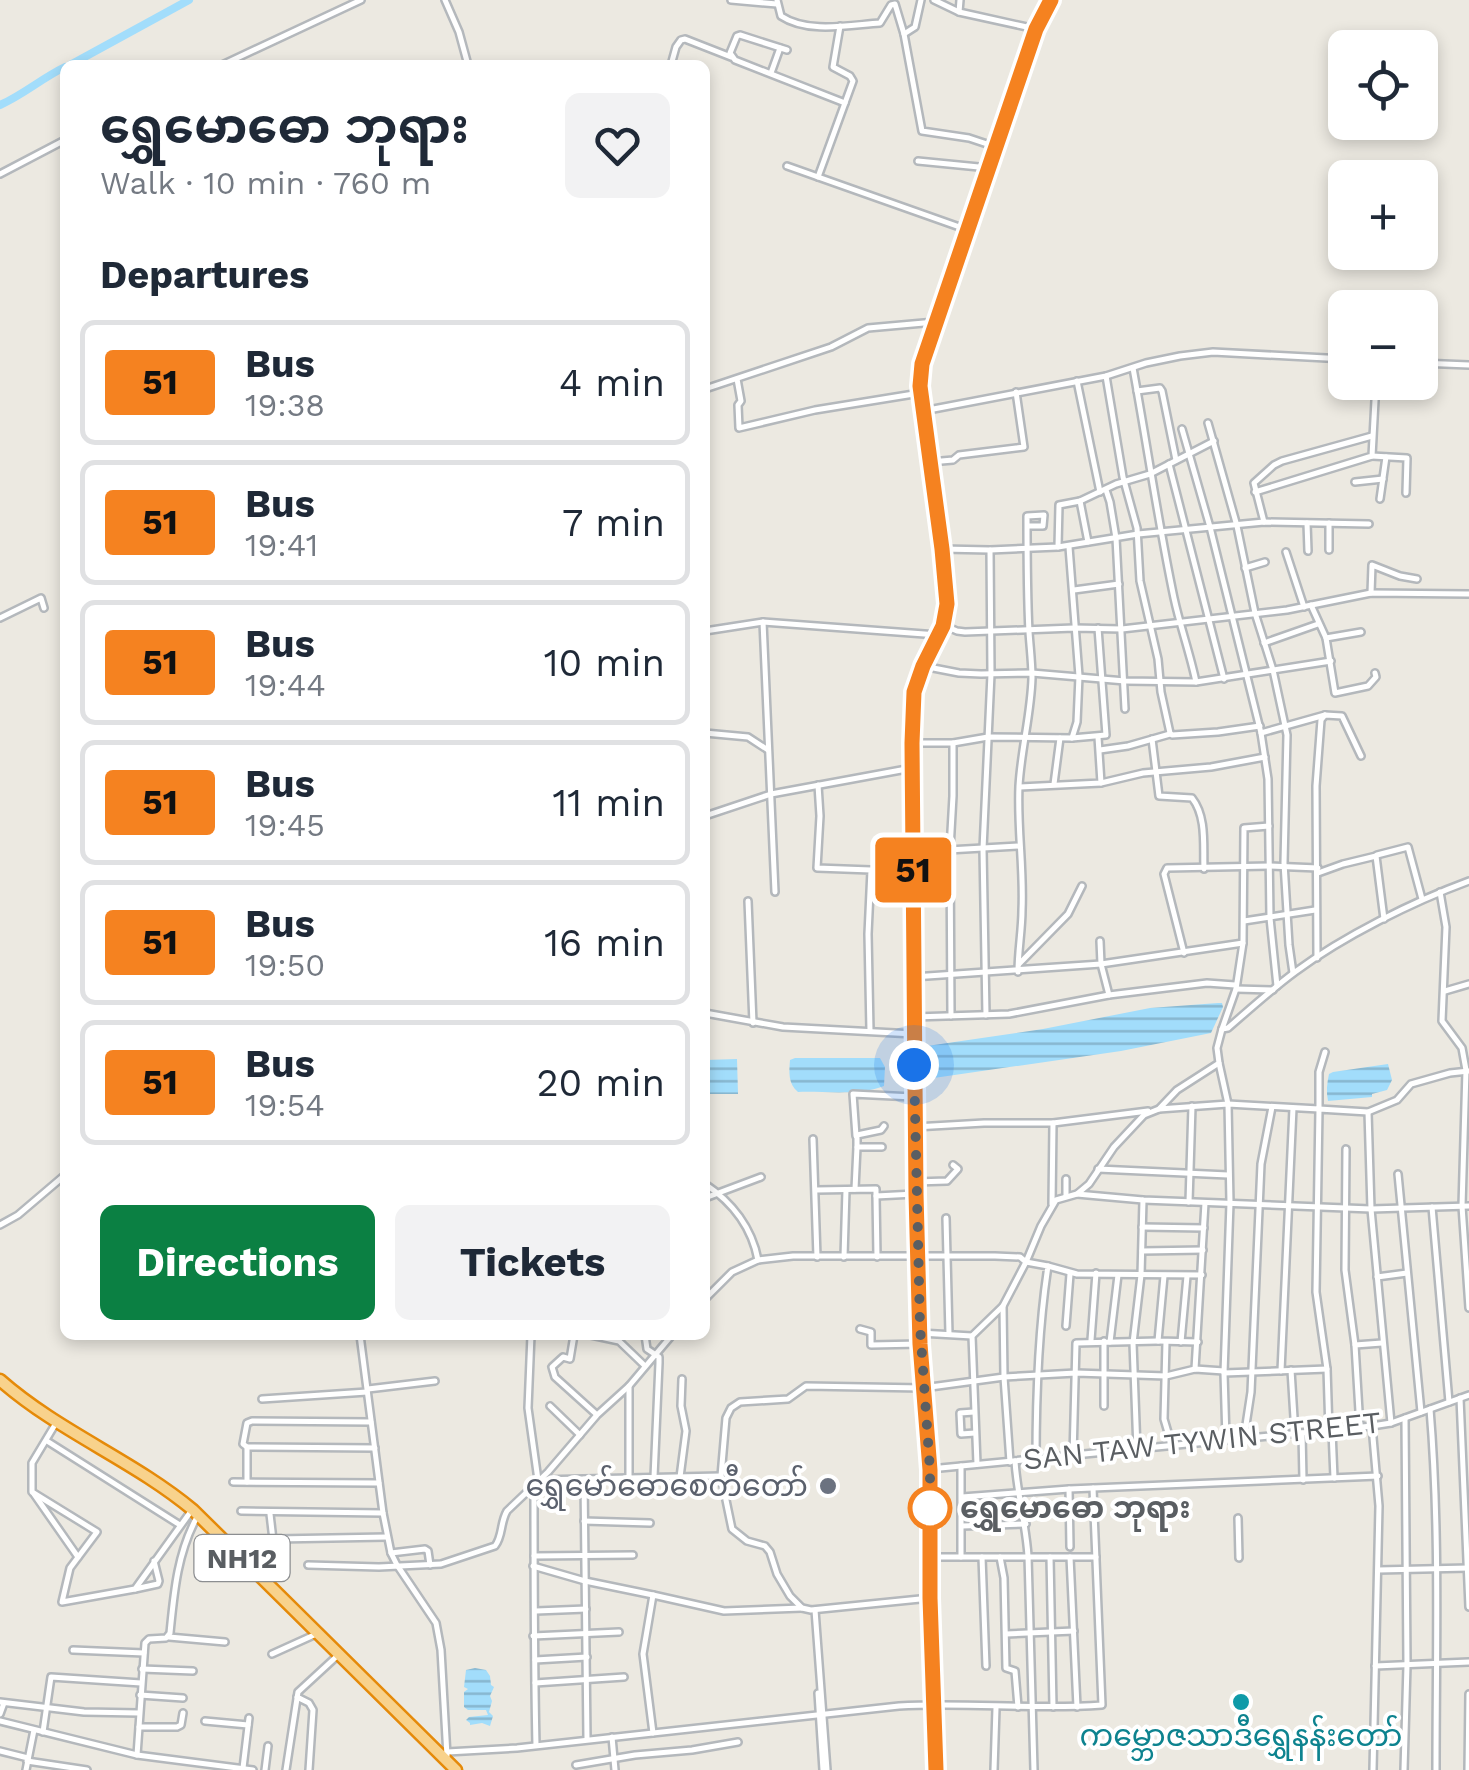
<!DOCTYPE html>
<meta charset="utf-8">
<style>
body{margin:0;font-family:"Work Sans","Noto Sans Myanmar",sans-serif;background:#f2f2f3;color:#1f2937;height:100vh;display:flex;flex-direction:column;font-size:38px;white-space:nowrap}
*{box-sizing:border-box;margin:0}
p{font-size:32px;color:#747a83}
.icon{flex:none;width:55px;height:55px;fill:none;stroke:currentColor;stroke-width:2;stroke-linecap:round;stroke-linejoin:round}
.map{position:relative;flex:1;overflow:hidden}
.details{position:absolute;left:60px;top:60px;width:650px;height:1280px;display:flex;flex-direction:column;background:#fff;border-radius:15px;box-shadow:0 5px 15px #0003}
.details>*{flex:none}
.badge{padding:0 20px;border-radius:8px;font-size:35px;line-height:65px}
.buttons{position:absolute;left:1328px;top:30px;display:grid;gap:20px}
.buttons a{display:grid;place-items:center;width:110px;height:110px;border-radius:15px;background:#fff;box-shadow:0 5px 15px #0003;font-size:50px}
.you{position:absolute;width:50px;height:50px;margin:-25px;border:8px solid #fff;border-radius:50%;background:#1a73e8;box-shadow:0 0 0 15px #1a73e833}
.map>.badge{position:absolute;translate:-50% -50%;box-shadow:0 0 0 5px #fff}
h2{padding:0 40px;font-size:38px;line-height:90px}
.round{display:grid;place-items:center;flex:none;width:105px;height:105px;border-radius:15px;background:#f2f2f3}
.summary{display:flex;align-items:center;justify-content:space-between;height:170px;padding:0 40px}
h1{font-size:48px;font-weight:700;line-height:75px}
.button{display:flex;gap:20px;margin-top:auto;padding:20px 40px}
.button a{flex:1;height:115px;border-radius:15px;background:#0b8043;color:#fff;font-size:40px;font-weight:700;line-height:115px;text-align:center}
.button a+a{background:#f2f2f3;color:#1f2937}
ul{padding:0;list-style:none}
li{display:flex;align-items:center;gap:30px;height:125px;margin:0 20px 15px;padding:0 20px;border:5px solid #e0e1e3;border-radius:15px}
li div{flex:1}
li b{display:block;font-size:38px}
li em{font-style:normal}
li .badge{min-width:110px;font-weight:700;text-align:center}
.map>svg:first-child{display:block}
.water{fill:url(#water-rules)}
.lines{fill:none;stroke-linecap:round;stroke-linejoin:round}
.river{stroke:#a2ddfb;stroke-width:8}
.minor-casing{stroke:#b4b8bc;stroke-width:10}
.major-casing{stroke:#ebb55b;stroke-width:14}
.highway-casing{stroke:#e58a09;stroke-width:15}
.minor{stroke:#fff;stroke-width:5}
.major{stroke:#fce5a7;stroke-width:9}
.highway{stroke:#f8d28c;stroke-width:10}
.line-casing{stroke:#fff;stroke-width:22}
.line{stroke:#f58220;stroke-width:15}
.walk{stroke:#5a5e62;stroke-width:10;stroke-dasharray:0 18}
.worship-dot{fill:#6b7280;stroke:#fff;stroke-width:4}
.stop-dot{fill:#fff;stroke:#f58220;stroke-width:5}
.culture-dot{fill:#0f9aa8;stroke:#fff;stroke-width:4}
.labels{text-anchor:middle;stroke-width:8;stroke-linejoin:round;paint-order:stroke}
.shield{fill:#fff;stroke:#8c8e91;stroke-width:2.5}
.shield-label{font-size:28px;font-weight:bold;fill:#5a5e62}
.street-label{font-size:30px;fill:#5a5e62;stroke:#fff}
.worship-label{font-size:30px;fill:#5b616d;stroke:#fff;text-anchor:end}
.stop-label{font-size:30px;font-weight:bold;fill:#5a5e62;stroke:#fff;text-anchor:start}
.culture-label{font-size:30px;fill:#0d838f;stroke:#fff}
</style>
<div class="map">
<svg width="1469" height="1770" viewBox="0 0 1469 1770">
<defs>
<pattern id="water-rules" width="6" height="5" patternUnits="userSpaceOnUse" patternTransform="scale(2.5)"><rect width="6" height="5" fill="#a2ddfb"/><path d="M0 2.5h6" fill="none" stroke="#87b6cf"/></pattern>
</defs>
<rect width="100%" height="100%" fill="#ece9e1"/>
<g class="water">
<polygon points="1218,1003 1222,1003 1223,1007 1211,1033 1121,1051 927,1079 923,1077 923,1053 927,1046 1043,1029 1150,1008"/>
<path d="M 795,1058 L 880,1058 L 885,1067 L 884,1086 C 859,1096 825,1091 798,1092 C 788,1084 789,1072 790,1060 Z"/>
<polygon points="737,1059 738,1094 705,1094 705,1060"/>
<path d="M 1388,1064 L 1392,1080 L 1387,1090 L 1372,1094 L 1372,1097 L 1328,1101 C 1326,1092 1327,1083 1329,1074 L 1333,1072 Z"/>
<polygon points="475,1668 486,1670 490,1676 491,1685 494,1687 490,1696 492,1701 489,1712 493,1716 490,1726 482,1723 470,1725 470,1723 466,1720 469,1717 488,1715 486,1710 468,1710 464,1707 464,1692 468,1689 464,1687 466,1670"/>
</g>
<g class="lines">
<g class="river">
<polyline points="70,65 189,0"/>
<path d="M 0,105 C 23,95 42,78 65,67"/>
</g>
<g class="minor-casing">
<g id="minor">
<polyline points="445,0 459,32 468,65"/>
<polyline points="731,0 777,4"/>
<path d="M 777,0 L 781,16 C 808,34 850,25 880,23 L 891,5 L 895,4 L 904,34 L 922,131 L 969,138 L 996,147"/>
<polyline points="934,0 959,12 1036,29"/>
<polyline points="959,12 960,0"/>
<polyline points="904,34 915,27 921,0"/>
<polyline points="787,50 740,35 737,36 730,53 735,60 845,103"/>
<polyline points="222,65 361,0"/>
<polyline points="671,65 676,47 681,40 685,39 731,57"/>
<polyline points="771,73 780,48"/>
<polyline points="918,161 989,168"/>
<polyline points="787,166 968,230"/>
<polyline points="0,174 65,140"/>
<polyline points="818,177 853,81 850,76 833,67 840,26"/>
<polyline points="1420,363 1469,365"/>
<path d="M 1133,368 C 1147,444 1158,522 1174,598 C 1180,626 1190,653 1196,682"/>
<polyline points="1106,376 1123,477 1137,528 1140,581 1158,659 1161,692 1170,733 1172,735 1218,732 1260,726"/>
<polyline points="737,379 741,401 738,405 739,428 815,410 920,393"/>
<polyline points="1077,381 1100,492"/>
<polyline points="705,389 831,347 868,328 935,322"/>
<polyline points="1137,391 1160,388 1162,391 1176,460"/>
<polyline points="923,411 1106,376 1146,363 1180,356 1213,352 1345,359"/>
<polyline points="1208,423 1237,526 1255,613 1273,670 1287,735 1284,863 1289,945 1293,973"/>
<polyline points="1182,429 1210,527 1261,733 1268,779 1270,918 1277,986"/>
<polyline points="1372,456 1407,458 1406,493"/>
<polyline points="930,462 953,460 959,455 1024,447 1016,392"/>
<polyline points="1169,464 1224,679"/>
<polyline points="1355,482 1383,479"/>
<polyline points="1106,490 1110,502 1116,538 1125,709"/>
<polyline points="1255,492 1372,456 1376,382"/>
<polyline points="1380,499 1386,457"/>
<polyline points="1080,501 1088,542"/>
<polyline points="1264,522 1254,483 1274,465 1282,461 1372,436"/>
<polyline points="1307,523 1308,551"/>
<polyline points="1329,523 1329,550"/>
<polyline points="1058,547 1059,505 1080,501 1116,484 1150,474 1214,441"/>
<polyline points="1069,547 1079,676 1077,722 1072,738"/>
<polyline points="942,549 990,550 1058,547 1138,534 1264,522 1369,524"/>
<polyline points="1286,552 1304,607"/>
<polyline points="1245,568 1265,562"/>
<polyline points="1074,590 1119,584"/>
<polyline points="1371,593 1372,565 1400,576 1417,579"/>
<polyline points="1311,605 1326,638 1335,693 1368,686 1376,677 1375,673"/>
<polyline points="0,618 41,598 44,608"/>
<polyline points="943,625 957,631 965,632 1074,628 1122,629 1287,610 1371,593 1469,594"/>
<polyline points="705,631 763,622"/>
<polyline points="1326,638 1361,632"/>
<polyline points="1264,643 1318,624"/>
<polyline points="923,666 959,673 981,674 1032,673 1125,681 1196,682 1331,661"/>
<polyline points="705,733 748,737 768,750"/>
<polyline points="1261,733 1325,715 1342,716 1361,756"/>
<path d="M 1152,739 L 1159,796 L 1192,798 C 1207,817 1203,846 1204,869"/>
<polyline points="912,743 953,743 988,737 1072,738 1106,735 1098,628"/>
<polyline points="1100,750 1128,746 1170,734"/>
<polyline points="1101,783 1143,773 1211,767 1265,757"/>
<polyline points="1054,784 1060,738"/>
<polyline points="818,785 820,816 817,868 871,870 868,934 870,1031"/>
<polyline points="1020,787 1101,783 1098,737"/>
<polyline points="705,816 771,794 912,768"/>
<polyline points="913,852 1019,846"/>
<polyline points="1377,855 1408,847 1422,899"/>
<polyline points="1318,873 1343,864 1376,856 1384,919"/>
<polyline points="775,892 763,622 938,635"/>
<polyline points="1440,892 1446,927 1442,1021 1462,1048 1466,1070 1462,1206 1469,1308"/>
<polyline points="748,901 753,1023"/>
<polyline points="1244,921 1315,910"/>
<polyline points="1100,941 1101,964 1109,995 1207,983 1235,985"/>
<polyline points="1184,953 1164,874 1167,868 1270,866 1318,868"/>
<polyline points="1317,958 1316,786 1321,720 1325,715"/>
<polyline points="1019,964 1068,914 1082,886"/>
<path d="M 1018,972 C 1018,951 1022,930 1022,910 C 1024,869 1017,827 1019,786 C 1021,750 1031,714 1032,678 C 1032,663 1030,647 1029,632 C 1027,593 1027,554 1027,516 L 1044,515 L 1043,526 L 1027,526"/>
<polyline points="913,977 1101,964 1243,943"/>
<polyline points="1236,989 1273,990"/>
<polyline points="1445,991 1469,984"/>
<polyline points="705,1013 783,1027 914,1034"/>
<polyline points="986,1015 983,849 991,674 990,550"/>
<polyline points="951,1016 950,849 953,796 953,743"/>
<polyline points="914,1017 1009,1014 1109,995"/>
<polyline points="1222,1029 1236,989 1243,943 1244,828 1269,826"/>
<polyline points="1219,1063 1228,1104 1230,1203 1224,1373 1226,1439"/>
<polyline points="1159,1109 1228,1104 1319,1109 1319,1072 1325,1052"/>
<polyline points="1368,1112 1371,1209 1391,1423"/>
<polyline points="915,1127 984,1123 1053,1123 1148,1111"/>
<polyline points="856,1136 853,1094 913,1097"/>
<polyline points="813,1139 817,1257"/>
<polyline points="857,1147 857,1135 881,1130 884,1126"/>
<polyline points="1346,1149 1345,1270 1355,1345 1360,1428"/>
<polyline points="1098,1169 1228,1175"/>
<polyline points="1398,1174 1421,1412"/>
<polyline points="915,1182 947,1181 958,1169 953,1165"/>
<path d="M 705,1184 C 732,1202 752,1228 758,1260"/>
<polyline points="855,1189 857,1147 882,1147"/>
<polyline points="816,1190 876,1189 876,1196 915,1194"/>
<polyline points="1077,1194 1143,1200 1371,1209 1469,1206"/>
<polyline points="876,1196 877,1257"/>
<polyline points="1066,1196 1066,1179"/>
<polyline points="705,1198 761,1177"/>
<polyline points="1189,1202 1192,1106"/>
<polyline points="1052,1204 1053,1123"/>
<polyline points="1432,1207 1449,1402"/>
<polyline points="946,1218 949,1334"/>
<polyline points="0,1225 18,1215 65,1175"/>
<polyline points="1142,1227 1204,1228"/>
<polyline points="1142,1251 1203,1250"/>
<polyline points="844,1257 846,1190"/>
<polyline points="1048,1266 1077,1274 1202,1275"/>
<polyline points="1164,1276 1158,1341 1198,1342"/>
<polyline points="1377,1277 1407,1273"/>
<path d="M 705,1299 L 732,1272 L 758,1260 L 793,1256 L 995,1256 L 1020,1257 L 1026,1262 L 1048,1266 C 1038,1331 1036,1394 1036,1460"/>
<polyline points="1003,1306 1004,1377 1010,1462"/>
<polyline points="1066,1326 1070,1274"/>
<polyline points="860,1329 871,1332 871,1345 920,1344"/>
<polyline points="920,1333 972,1336"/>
<polyline points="360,1335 383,1513 391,1553 397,1565 436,1623 441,1650 447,1756"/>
<polyline points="531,1335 528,1408 538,1480 721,1476"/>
<polyline points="574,1335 570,1359 563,1357 552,1367 555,1377 596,1414"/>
<polyline points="591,1335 619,1341 644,1365"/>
<polyline points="645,1335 647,1349 659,1357 659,1363 654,1477"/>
<polyline points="1091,1340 1096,1273"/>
<polyline points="1110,1342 1118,1275"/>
<polyline points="1166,1342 1164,1419 1172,1446"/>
<polyline points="1181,1342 1187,1276"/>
<polyline points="1355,1345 1382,1343"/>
<polyline points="1195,1369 1205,1203"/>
<polyline points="1291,1370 1295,1434"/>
<polyline points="1281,1371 1293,1108"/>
<polyline points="1224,1373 1327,1369"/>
<polyline points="629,1386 629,1477"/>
<polyline points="368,1389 435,1381"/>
<polyline points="1460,1398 1469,1607"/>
<polyline points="262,1399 367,1392"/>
<polyline points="550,1406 580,1435"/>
<polyline points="1104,1406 1104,1341"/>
<path d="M 1430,1409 C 1440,1529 1436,1650 1436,1770"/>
<polyline points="974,1412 960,1413 961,1434 975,1433"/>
<polyline points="371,1422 252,1421 247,1423 243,1444 247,1447 375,1448"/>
<polyline points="56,1423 32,1463 32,1492 97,1532 70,1568 62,1602 135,1589 189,1514"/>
<polyline points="1372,1426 1379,1506 1373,1770"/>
<polyline points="1329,1431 1327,1369 1316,1292 1319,1109 1368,1112 1397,1100 1411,1084 1450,1073 1469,1071"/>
<polyline points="1332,1431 1334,1478"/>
<polyline points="1302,1433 1303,1480"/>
<polyline points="1244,1438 1251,1392 1261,1164 1272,1107"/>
<polyline points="47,1441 180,1525"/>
<polyline points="247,1447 247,1482"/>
<polyline points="1137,1450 1133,1343 1141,1275 1143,1200"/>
<polyline points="1073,1456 1076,1343 1158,1341"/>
<path d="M 1015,1461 C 1017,1494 1026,1524 1028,1556 L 1034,1770"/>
<path d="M 977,1464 L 972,1336 L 1003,1306 L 1026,1262 L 1041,1226 L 1056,1200 L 1077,1194 L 1089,1184 L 1114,1147 L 1144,1115 L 1159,1109 L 1177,1090 L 1219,1063 L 1217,1048 L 1222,1029 L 1228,1028 C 1250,1009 1272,989 1295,972 C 1344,936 1412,902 1469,881"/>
<polyline points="930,1469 1372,1426 1391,1423 1469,1395"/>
<polyline points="680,1477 686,1431 681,1406 682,1379"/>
<polyline points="584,1479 587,1739"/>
<polyline points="233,1482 379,1483"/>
<path d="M 534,1485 C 534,1572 534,1658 536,1745"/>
<polyline points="1069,1489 1070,1547"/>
<polyline points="34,1494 78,1557"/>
<polyline points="962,1497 1069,1489 1378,1476"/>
<polyline points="241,1511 383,1513"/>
<polyline points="270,1514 273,1540"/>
<polyline points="1238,1518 1239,1558"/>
<polyline points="584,1521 650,1523"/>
<polyline points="962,1526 1026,1524"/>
<polyline points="391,1553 425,1549 428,1551 430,1565"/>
<polyline points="534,1556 633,1555"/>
<polyline points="929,1557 1096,1557"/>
<polyline points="961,1557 961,1466"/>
<polyline points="982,1557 986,1666"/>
<polyline points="1000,1557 1004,1578 1006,1668 1015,1671 1018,1707"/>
<polyline points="1050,1557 1053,1707"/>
<polyline points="1070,1557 1077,1707"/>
<path d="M 308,1565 L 379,1567 L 441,1564 L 495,1546 C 503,1536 500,1523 507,1511 L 548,1472 L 597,1415 L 629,1386 L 672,1335"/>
<polyline points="533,1566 585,1581 653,1595"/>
<polyline points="1378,1570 1469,1568"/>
<polyline points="251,1575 271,1554 273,1543 276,1539 387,1537"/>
<polyline points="135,1589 158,1584 159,1581 154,1561"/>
<polyline points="930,1598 811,1610 802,1608 790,1596 777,1574 770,1552 765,1546 747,1541 732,1529 721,1476 726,1418 731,1408 740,1402 788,1399 806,1386 923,1388 1004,1377 1076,1373 1166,1376 1195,1369 1224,1371"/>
<polyline points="815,1610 827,1770"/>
<polyline points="536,1611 586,1609"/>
<polyline points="1006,1634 1074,1631"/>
<polyline points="533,1636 619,1632"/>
<polyline points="169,1637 225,1642"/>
<polyline points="73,1650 144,1653"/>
<polyline points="272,1654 314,1635"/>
<polyline points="535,1660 587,1657"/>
<polyline points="1375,1666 1469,1662"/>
<polyline points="142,1669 193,1671"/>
<polyline points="535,1683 624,1677"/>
<polyline points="818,1693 823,1770"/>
<polyline points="140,1695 183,1698"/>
<polyline points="297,1697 309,1703 313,1710 309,1770"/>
<polyline points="0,1702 84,1712 139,1713"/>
<polyline points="0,1714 4,1703"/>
<polyline points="0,1721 137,1755 253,1770"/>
<polyline points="205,1721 248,1725"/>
<polyline points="139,1727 177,1727 181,1725 183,1713"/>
<polyline points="43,1732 51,1677 141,1683"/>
<polyline points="653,1733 643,1654 653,1595 724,1611 802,1608"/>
<polyline points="612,1737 615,1770"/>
<polyline points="0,1751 28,1758"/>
<path d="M 447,1752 L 517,1748 L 899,1706 C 966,1702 1034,1710 1102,1705 L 1093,1488"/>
<path d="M 137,1755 L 145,1643 L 149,1639 L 166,1638 L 170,1633 C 174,1593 177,1554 197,1517"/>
<polyline points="27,1761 87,1770"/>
<polyline points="576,1765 635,1755 692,1750 738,1742"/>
<polyline points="243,1768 249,1718"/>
<polyline points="26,1770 34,1730"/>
<polyline points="265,1770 268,1746"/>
<polyline points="286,1770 298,1692 336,1657"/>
<polyline points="994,1770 996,1708"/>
<polyline points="1404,1770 1407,1665 1405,1418"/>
<polyline points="1468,1770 1469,1694"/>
</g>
</g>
<g class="major-casing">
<polyline id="major" points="936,1770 930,1598 930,1469 920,1344 915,1194 912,743 913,692 923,666 943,625 947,604 942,549 919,386 922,363 1038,23 1051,0"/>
</g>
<g class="highway-casing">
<path id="highway" d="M 0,1380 C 59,1432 133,1460 193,1510 L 456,1770"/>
</g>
<use href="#minor" class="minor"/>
<use href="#major" class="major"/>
<use href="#highway" class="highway"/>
</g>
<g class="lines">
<g class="line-casing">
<polyline id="line" points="936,1770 930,1598 930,1470 920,1344 916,1194 912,743 914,692 923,666 943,626 947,604 942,549 920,386 922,364 1036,29 1051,0"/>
</g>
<use href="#line" class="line"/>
<polyline class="walk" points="914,1065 920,1326 930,1470 930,1508"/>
</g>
<circle class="worship-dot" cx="828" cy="1486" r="10"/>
<circle class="stop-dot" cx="930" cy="1508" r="20"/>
<circle class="culture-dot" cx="1241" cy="1702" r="10"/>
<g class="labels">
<rect class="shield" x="194.5" y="1535" width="95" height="46" rx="8"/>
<g class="shield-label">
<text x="242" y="1568">NH12</text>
</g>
<g class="street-label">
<text transform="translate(1202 1441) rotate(-6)" y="10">SAN TAW TYWIN STREET</text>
</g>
<g class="worship-label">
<text x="808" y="1496">ရွှေမော်ဓောစေတီတော်</text>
</g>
<g class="stop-label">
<text x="960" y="1518">ရွှေမောဓော ဘုရား</text>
</g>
<g class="culture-label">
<text x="1241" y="1746">ကမ္ဘောဇသာဒီရွှေနန်းတော်</text>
</g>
</g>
</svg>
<div class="buttons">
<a><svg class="icon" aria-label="locate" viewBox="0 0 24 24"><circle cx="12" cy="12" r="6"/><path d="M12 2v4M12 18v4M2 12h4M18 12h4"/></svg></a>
<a>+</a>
<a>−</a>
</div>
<div class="you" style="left:914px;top:1065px"></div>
<b class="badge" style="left:913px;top:870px;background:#f58220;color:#111">51</b>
<section class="details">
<div class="summary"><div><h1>ရွှေမောဓော ဘုရား</h1><p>Walk · 10 min · 760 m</p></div><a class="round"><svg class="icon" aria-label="heart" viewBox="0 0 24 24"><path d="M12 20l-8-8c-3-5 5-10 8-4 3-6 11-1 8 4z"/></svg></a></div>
<h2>Departures</h2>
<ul>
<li><span class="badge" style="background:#f58220;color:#111">51</span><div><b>Bus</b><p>19:38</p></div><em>4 min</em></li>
<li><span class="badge" style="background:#f58220;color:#111">51</span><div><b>Bus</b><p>19:41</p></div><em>7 min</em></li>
<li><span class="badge" style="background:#f58220;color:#111">51</span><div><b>Bus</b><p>19:44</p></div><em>10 min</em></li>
<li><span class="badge" style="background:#f58220;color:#111">51</span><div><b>Bus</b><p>19:45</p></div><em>11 min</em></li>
<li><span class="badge" style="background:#f58220;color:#111">51</span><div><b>Bus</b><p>19:50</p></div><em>16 min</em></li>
<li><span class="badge" style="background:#f58220;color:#111">51</span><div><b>Bus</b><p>19:54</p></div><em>20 min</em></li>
</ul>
<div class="button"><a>Directions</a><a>Tickets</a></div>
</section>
</div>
